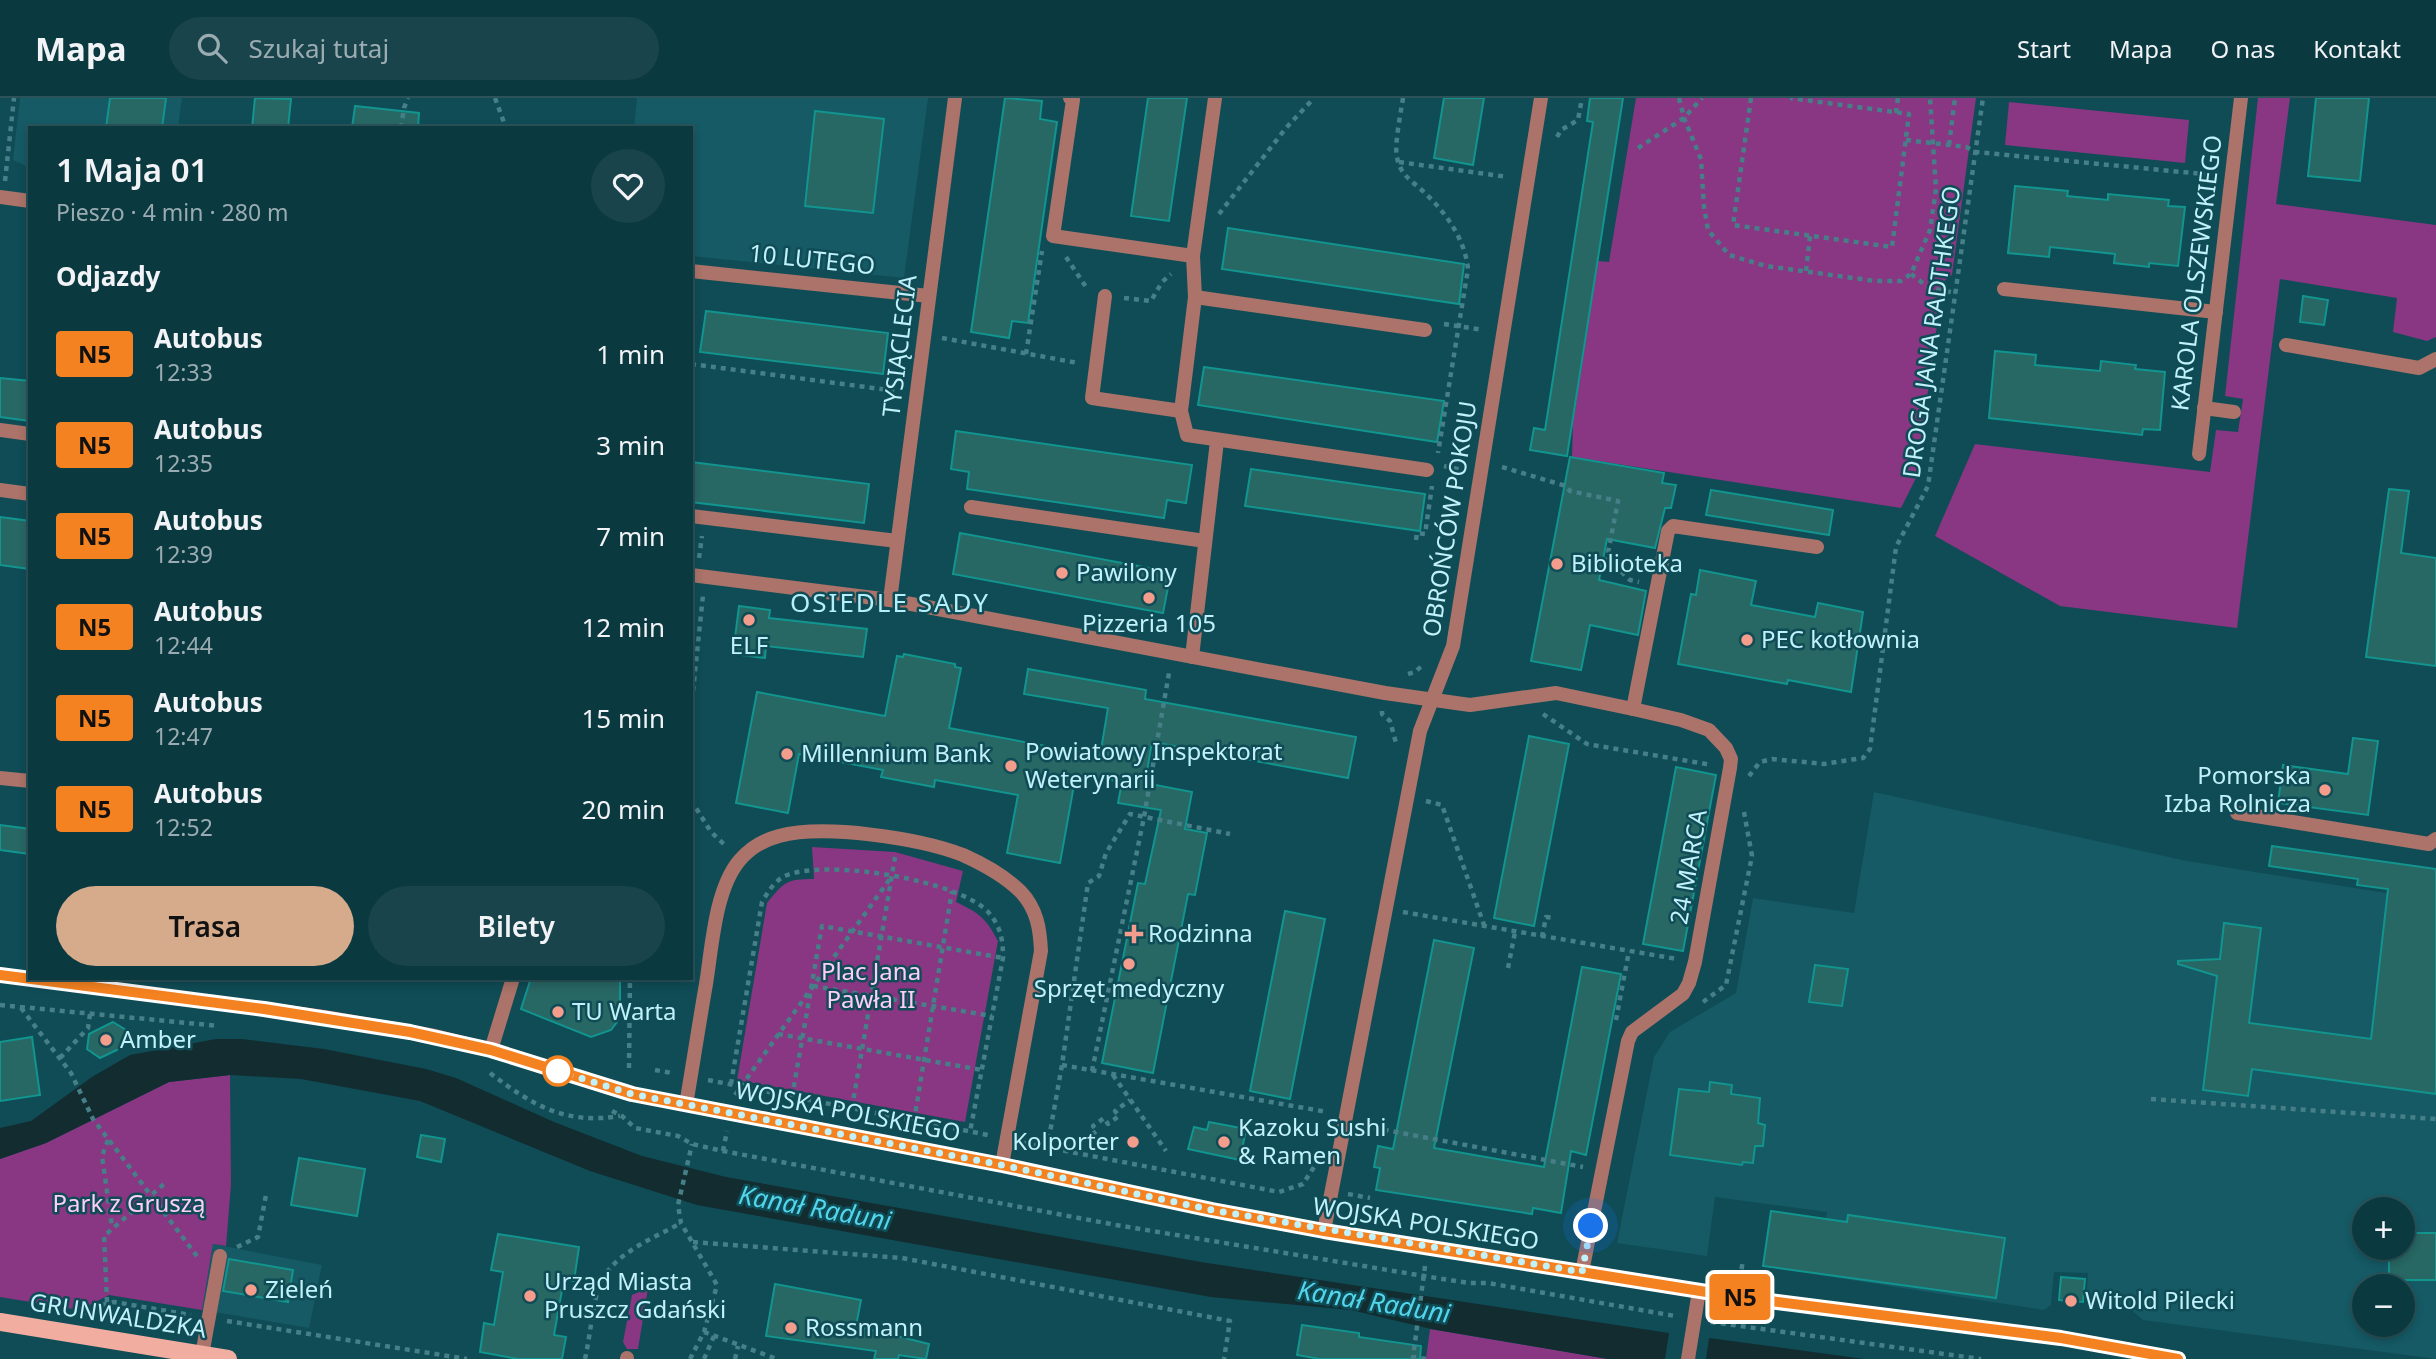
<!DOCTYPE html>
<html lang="pl">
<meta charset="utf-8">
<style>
body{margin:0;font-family:"Noto Sans",sans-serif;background:#19444b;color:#f1f3f6;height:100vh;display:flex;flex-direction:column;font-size:26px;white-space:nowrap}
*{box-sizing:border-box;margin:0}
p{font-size:23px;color:#9aacb1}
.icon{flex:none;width:38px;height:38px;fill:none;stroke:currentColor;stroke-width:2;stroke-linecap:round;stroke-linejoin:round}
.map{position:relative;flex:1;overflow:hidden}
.sheet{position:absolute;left:28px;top:28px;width:665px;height:854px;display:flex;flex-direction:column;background:#0b3940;border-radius:0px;box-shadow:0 4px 10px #0003,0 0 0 2px #2b5359}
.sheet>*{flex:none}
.badge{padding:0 14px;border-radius:5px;font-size:24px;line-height:46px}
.fabs{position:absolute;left:2352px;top:1099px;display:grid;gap:14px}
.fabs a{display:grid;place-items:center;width:63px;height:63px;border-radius:50%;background:#0b3940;box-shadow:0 4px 10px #0003,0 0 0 2px #2b5359;font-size:35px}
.you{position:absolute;width:35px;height:35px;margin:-18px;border:5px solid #fff;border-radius:50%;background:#1a73e8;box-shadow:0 0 0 10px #1a73e833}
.map>.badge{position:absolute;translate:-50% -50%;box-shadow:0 0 0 4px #fff}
h2{padding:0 28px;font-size:26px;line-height:63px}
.round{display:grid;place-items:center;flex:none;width:74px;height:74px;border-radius:37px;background:#19444b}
.summary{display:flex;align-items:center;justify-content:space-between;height:119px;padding:0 28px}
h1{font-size:33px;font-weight:600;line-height:52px}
.action{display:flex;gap:14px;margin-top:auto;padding:14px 28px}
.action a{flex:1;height:80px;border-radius:42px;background:#d6ab8b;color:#111;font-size:28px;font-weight:600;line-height:80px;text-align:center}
.action a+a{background:#19444b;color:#f1f3f6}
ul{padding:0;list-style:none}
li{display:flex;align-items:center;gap:21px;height:91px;padding:0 28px}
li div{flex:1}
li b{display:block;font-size:26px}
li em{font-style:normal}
li .badge{min-width:77px;font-weight:700;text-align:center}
header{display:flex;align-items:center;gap:42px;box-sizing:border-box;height:98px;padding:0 35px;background:#0b3940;border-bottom:2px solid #2b5359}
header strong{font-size:33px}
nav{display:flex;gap:38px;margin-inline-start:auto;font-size:24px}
.search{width:490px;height:63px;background:#19444b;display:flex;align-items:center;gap:18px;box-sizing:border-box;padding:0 24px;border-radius:38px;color:#9aacb1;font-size:26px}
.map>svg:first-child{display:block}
.built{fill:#155a65;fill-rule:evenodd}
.green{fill:#893683}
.water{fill:#122c30}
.building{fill:#276764;stroke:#12948f;stroke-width:2}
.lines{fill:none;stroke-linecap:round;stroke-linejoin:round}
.path{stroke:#467f88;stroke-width:4.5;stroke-dasharray:5 5;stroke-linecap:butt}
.service{stroke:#ab7369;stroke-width:14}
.minor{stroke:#ab7369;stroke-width:14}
.tertiary{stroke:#ab7369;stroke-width:14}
.primary{stroke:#f2ada1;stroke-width:18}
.line-casing{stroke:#fff;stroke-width:16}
.line{stroke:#f58220;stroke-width:10}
.walk{stroke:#c1f1fa;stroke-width:7;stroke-dasharray:0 12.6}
.poi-dot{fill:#f59d8d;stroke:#0f4c56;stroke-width:2.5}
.stop-dot{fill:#fff;stroke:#f58220;stroke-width:3.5}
.labels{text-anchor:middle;stroke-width:5;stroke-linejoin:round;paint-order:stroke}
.street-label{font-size:24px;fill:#c1f1fa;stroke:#0f4c56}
.poi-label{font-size:24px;fill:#c1f1fa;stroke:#0f4c56;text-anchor:start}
.park-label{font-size:24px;fill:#fecef8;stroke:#0f4c56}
.neighbourhood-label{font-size:26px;letter-spacing:2px;fill:#b5effa;stroke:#0f4c56}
.water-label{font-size:26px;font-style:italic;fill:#53d5eb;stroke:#0f4c56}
</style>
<header>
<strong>Mapa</strong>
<div class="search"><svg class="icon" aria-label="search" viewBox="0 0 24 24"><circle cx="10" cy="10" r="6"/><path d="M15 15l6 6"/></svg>Szukaj tutaj</div>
<nav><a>Start</a><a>Mapa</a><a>O nas</a><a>Kontakt</a></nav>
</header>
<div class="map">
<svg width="2436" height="1261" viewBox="0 0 2436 1261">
<rect width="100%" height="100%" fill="#0f4c56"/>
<g class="built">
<polygon points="20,0 182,0 178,30 30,30 30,70 13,62"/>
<polygon points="637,0 928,0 904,180 691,158 691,30 634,30"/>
<path d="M 1874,694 L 2187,763 L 2436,803 L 2436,1261 L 2143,1222 L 2128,1209 L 2086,1205 L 2088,1175 L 2054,1174 L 2051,1207 L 2044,1212 L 1819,1177 L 1827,1114 L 1715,1099 L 1707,1158 L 1617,1145 L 1654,959 L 1670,934 L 1736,895 L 1753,800 L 1854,815 ZM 2364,1111 L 2403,1111 L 2403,1150 L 2364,1150 ZM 2364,1188 L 2403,1188 L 2403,1227 L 2364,1227 Z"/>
<polygon points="213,1146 322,1167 309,1230 202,1212"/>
</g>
<g class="green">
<polygon points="1636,0 1976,0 1952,177 1943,184 1916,380 1901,410 1572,359 1573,323 1598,163 1609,164"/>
<polygon points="2258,0 2290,0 2276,106 2436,127 2436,239 2427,243 2393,234 2397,200 2280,181 2237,530 2060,508 1935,438 1975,346 2210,374 2216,332 2238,334 2243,301 2225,298"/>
<polygon points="2009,4 2189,22 2185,65 2005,47"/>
<path d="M 812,749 L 895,754 L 963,773 L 956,804 C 979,815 986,820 998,843 L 965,1024 L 737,982 L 767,805 C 784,784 786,781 814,781 Z"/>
<polygon points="230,977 231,1087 226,1148 213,1146 202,1212 109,1197 80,1212 0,1199 0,1061 46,1045 169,984"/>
<polygon points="648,1190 638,1251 627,1251 623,1244 632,1197"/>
<polygon points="1430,1231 1608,1261 1426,1261"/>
</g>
<g class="water">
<polygon points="216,941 242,941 324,951 426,971 456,980 554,1024 642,1058 726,1079 1201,1164 1669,1235 1665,1261 1608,1261 1431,1231 1351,1212 1211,1199 697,1107 590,1073 420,1003 301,981 230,977 169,984 46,1045 0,1061 0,1030 31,1023 92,979 130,957"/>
<polygon points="1709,1240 1864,1261 1706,1261"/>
</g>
<g class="building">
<polygon points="110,0 166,0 162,30 106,30"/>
<polygon points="255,0 291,1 288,30 252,30"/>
<polygon points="1005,0 1042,3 1040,21 1057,24 1028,225 1012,223 1009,240 971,234"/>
<polygon points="1148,0 1187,0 1169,123 1131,118"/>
<polygon points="1444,0 1484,0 1473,67 1434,60"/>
<polygon points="1590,0 1623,0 1567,358 1530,352 1534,330 1545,332 1593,24 1587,23"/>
<polygon points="2316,0 2369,0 2360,83 2308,78"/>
<polygon points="355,8 419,15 418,30 352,30"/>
<polygon points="815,13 884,21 873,115 805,108"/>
<polygon points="2015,88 2068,93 2067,98 2108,102 2108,96 2169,102 2168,108 2185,109 2178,168 2149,165 2149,169 2114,165 2115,156 2050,149 2049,159 2008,155"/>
<polygon points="1228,130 1464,166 1459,206 1222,171"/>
<polygon points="2303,198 2328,202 2324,227 2300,224"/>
<polygon points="706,213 888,235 883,276 700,254"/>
<polygon points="1995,253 2036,257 2035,267 2100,273 2101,263 2136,267 2135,271 2165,274 2160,332 2143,331 2142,337 1989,320"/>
<polygon points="1204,269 1444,303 1437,344 1198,307"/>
<polygon points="0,280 30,283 30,323 0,319"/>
<polygon points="956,333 1192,367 1186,405 1167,402 1164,420 967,391 969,374 951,371"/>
<polygon points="1570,359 1664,375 1662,385 1676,387 1671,410 1665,410 1655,450 1607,441 1599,482 1646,493 1638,537 1590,527 1581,572 1531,563"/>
<polygon points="691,364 869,386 864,425 691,404"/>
<polygon points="1251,371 1425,396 1420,433 1245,408"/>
<polygon points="2389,391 2409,393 2401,455 2436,460 2436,568 2366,559"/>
<polygon points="1711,392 1833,412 1829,437 1706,417"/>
<polygon points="0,419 30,423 30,471 0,467"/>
<polygon points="960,435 1171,474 1163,515 953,476"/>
<polygon points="1700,472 1756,483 1751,507 1815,519 1818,505 1863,514 1851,594 1788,582 1787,586 1678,566 1691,496 1696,497"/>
<polygon points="739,508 770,512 769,520 867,531 863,559 766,548 765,560 733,556"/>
<polygon points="904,556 955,566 955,569 961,570 949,630 1100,658 1108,610 1024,596 1028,571 1146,592 1145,601 1356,639 1348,680 1152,644 1145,685 1192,694 1185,731 1207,735 1195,797 1188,796 1153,975 1102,965 1138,785 1145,786 1161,712 1118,705 1122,684 1076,676 1060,765 1007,755 1018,697 935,682 934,689 881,679 883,672 799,656 788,715 736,705 757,594 885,618 897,558 903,559"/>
<polygon points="1529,638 1569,646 1534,828 1494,820"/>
<polygon points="2353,640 2378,643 2368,717 2278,705 2283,667 2348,676"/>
<polygon points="1676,669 1716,677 1683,853 1643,846"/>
<polygon points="0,727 30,731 30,756 0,752"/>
<polygon points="2272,748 2436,771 2436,996 2252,971 2248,998 2203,992 2217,878 2178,866 2178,863 2220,861 2224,825 2261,830 2249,925 2371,941 2388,791 2357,787 2358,781 2269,768"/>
<polygon points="1285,813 1325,821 1290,1001 1250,993"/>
<polygon points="1434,842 1474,850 1434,1050 1544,1069 1582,869 1621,876 1586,1057 1571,1053 1561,1115 1533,1110 1532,1116 1376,1092 1380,1070 1374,1069 1378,1048 1393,1051"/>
<polygon points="1815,867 1848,871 1842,908 1809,904"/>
<polygon points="531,880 620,880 620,913 617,924 611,932 591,939 521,911"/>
<polygon points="113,924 126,932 123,949 100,960 87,951 89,936"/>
<polygon points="32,939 40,997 0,1003 0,944"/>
<polygon points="1710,984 1732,987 1731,996 1760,1000 1758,1025 1765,1027 1763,1048 1755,1048 1753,1065 1743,1064 1742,1067 1670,1057 1679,991 1709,994"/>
<polygon points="1209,1024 1246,1031 1240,1062 1188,1051 1194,1029 1207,1032"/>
<polygon points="421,1037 445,1041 441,1064 417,1059"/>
<polygon points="299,1060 365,1071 357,1118 291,1107"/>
<polygon points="1771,1113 1847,1124 1848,1117 2005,1140 1996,1200 1763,1168"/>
<polygon points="2403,1135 2436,1135 2436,1182 2389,1182 2389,1150 2403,1150"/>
<polygon points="498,1136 579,1149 574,1183 564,1181 554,1237 566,1239 562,1261 518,1261 480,1254 484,1225 494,1227 503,1174 491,1172"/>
<polygon points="229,1161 293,1172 288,1204 223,1193"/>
<polygon points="2061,1179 2085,1181 2083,1204 2059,1202"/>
<polygon points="775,1186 861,1202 856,1228 929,1246 926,1261 899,1257 898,1261 874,1261 876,1253 766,1238"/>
<polygon points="1302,1227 1359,1235 1359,1239 1421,1248 1420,1261 1320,1261 1297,1257"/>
</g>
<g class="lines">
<g class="path">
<polyline points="495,0 506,30"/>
<path d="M 1403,0 C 1401,14 1394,47 1397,59 C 1400,78 1414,84 1426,96 C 1447,116 1465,142 1468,171 L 1438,355"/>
<polyline points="1679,0 1684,20 1701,61 1704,109 1708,132 1729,157 1766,168 1875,183 1901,183 1911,176 1930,132 1936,91 1930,0"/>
<polyline points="1751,0 1733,127 1892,149 1909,16 1790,0"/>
<polyline points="1896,15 1898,0"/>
<polyline points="401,30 404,10 408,0"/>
<polyline points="1557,39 1561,32 1578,22 1582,0"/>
<polyline points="1906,42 1966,49 1976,54 2213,77"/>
<polyline points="1949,47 1955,0"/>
<polyline points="1638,50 1684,20 1702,0"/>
<polyline points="1399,64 1508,79"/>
<polyline points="5,83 14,0"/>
<polyline points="1219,116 1286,30 1314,0"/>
<polyline points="1066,159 1088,192"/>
<polyline points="1806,173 1810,138"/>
<polyline points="1911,176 1929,190 1956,195"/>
<polyline points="691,199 691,207"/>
<polyline points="1124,200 1151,203 1162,184 1171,176"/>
<polyline points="1444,226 1483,232"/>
<polyline points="942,240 1078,265"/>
<polyline points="1026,256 1042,153"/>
<polyline points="691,266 896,293"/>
<polyline points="1444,368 1462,372"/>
<polyline points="1502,369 1566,388 1570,393 1618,403 1607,460 1630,482 1639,484"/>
<polyline points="1416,442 1417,435 1425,436 1432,388"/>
<polyline points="699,460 702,438"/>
<polyline points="1408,576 1415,574 1424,566"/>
<polyline points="691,613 703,497"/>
<polyline points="1382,613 1382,616 1390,623 1396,645"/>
<polyline points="1543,616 1587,646 1712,667"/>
<polyline points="1749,678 1760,664 1772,661 1824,666 1863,660 1870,651 1896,449 1928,388 1983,0"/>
<polyline points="691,702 711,734 726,748"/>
<polyline points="1426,703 1442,707 1485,830"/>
<polyline points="1403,814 1677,861"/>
<polyline points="1542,839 1546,819 1555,820"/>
<polyline points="1508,870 1515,834"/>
<polyline points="813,888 992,918"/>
<polyline points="1703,904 1726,887 1752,758 1744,714"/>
<polyline points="0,907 219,928"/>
<polyline points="21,910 71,975 93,1021 200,1162"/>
<polyline points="1616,922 1629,853"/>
<polyline points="778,936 982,972"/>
<polyline points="60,960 88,930 90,916"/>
<polyline points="1062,967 1327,1014"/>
<polyline points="629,970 630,880"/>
<polyline points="655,972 672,975"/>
<polyline points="1092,973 1144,719 1169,575"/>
<path d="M 490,975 C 532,1007 565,1027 620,1018"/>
<polyline points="1113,977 1166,1053"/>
<polyline points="708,982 988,1037"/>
<path d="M 731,986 L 762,804 C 768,794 773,785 783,779 C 821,759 961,782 989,815 C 1001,829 1003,842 1003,860 L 970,1034"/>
<polyline points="735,997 892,778"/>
<polyline points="792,999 822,828 1003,860"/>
<polyline points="2151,1001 2436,1021"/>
<polyline points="852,1010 895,759"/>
<polyline points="612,1013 622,1018 635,1030 678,1038 692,1046 723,1053 1116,1127 1424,1178 1469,1185 1488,1185 1675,1218"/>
<polyline points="914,1023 952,793"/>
<polyline points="1364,1028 1583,1069"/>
<polyline points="108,1042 102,1058 112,1129"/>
<polyline points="1024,1045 1279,1094 1303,1086 1314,1069"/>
<polyline points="1047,1051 1062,967 1088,785 1099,778 1106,755 1130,716 1230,736"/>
<polyline points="723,1053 727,1033"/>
<polyline points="1067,1053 1097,1033 1093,1028 1104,1020 1108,1026 1119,1018 1115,1013 1130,1002"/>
<polyline points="1348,1096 1370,1100"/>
<polyline points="693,1144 902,1160 1230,1223 1224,1261"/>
<polyline points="237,1149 258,1139 266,1097"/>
<polyline points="1425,1168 1413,1259 1426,1261"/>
<polyline points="1740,1181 1743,1162"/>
<polyline points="107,1204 104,1138 164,1086"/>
<polyline points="84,1215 97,1208 114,1204 191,1217"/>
<polyline points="227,1223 467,1261"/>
<polyline points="1711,1224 1981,1261"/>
<polyline points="704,1234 777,1261"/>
<path d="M 585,1261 C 590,1238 592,1214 598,1191 C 609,1157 652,1141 681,1125"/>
<polyline points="690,1261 704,1234 717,1187 681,1125 678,1107 692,1046"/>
<polyline points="704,1261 714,1238"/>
<polyline points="735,1261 738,1248"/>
</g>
<g class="service">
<polyline points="2004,191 2216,214"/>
<polyline points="2286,247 2419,270 2436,261"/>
<polyline points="2204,310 2234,314"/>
<polyline points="1633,611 1668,433 1673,428 1817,449"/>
<polyline points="2237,715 2429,746 2436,741"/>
<polyline points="202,1257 220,1158"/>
<polyline points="627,1261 627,1260"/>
</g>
<g class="minor">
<polyline points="1070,0 1073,2 1053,138 1193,158"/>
<polyline points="1215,0 1193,158 1195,199 1181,313 1187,337 1427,372"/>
<polyline points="0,99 30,103"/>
<polyline points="691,173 929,198"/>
<polyline points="1105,198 1092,300 1181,313"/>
<polyline points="1195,199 1425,232"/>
<polyline points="0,332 30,336"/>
<polyline points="2199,356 2241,0"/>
<polyline points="0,392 30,396"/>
<polyline points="971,409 1205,443"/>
<polyline points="691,418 897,443"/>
<polyline points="691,477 890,502 1385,595 1470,607 1556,595 1633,611 1681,622 1709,632 1726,650 1731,661 1730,670 1695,864 1689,885 1683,896 1632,934 1628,943 1582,1174"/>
<polyline points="890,502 955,0"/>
<polyline points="1192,559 1217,343"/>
<polyline points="0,680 30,683"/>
<polyline points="491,952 513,880"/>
<path d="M 686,1007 C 693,966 699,926 706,886 C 712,849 715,792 739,763 C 749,751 764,742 779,738 C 824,726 919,740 963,757 C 983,766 1005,778 1021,794 C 1037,811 1040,831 1041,853 L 1002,1067"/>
<polyline points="1324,1133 1420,633 1453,548 1541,0"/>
</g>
<g class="tertiary">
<polyline points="0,877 324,919 435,938 491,952 632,996 1002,1067 1212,1112 1324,1133 1738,1199 2061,1240 2179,1261"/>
<polyline points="1688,1261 1699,1193"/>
</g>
<polyline class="primary" points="0,1224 228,1261"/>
</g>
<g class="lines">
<g class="line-casing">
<polyline id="line" points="0,877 264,911 410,934 491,952 632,996 1002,1067 1212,1112 1324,1133 1738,1199 2061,1240 2178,1261"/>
</g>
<use href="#line" class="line"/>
<polyline class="walk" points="558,973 632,996 1002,1067 1212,1112 1582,1174 1591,1128"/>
</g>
<g class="poi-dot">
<circle cx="1557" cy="466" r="7"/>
<circle cx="1062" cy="475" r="7"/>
<circle cx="1149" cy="500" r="7"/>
<circle cx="749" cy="522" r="7"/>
<circle cx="1747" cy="542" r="7"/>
<circle cx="787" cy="656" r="7"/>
<circle cx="1011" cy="668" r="7"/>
<circle cx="2325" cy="692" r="7"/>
<path d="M1130.5 825.5h7v7h7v7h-7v7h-7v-7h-7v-7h7z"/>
<circle cx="1129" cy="866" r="7"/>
<circle cx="558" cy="914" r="7"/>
<circle cx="106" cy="942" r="7"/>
<circle cx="1133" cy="1044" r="7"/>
<circle cx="1224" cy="1044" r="7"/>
<circle cx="251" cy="1192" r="7"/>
<circle cx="530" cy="1198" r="7"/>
<circle cx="2071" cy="1203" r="7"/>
<circle cx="791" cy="1230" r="7"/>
</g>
<circle class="stop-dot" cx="558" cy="973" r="14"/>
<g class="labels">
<g class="street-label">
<text transform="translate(812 162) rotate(6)" y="8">10 LUTEGO</text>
<text transform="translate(2197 175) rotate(-83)" y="8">KAROLA OLSZEWSKIEGO</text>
<text transform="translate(1932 234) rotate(-82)" y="8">DROGA JANA RADTHKEGO</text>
<text transform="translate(900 248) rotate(-83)" y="8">TYSIĄCLECIA</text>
<text transform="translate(1450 421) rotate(-81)" y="8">OBROŃCÓW POKOJU</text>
<text transform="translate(1689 769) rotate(-80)" y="8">24 MARCA</text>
<text transform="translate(848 1014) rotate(11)" y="8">WOJSKA POLSKIEGO</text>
<text transform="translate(1426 1126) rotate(9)" y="8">WOJSKA POLSKIEGO</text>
<text transform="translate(118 1218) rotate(9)" y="8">GRUNWALDZKA</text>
</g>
<g class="poi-label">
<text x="1571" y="474">Biblioteka</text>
<text x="1076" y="483">Pawilony</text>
<text x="1149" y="534" text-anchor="middle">Pizzeria 105</text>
<text x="1761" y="550">PEC kotłownia</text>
<text x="749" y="556" text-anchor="middle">ELF</text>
<text x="1025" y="662">Powiatowy Inspektorat<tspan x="1025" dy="28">Weterynarii</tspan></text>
<text x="801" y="664">Millennium Bank</text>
<text x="2311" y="686" text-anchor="end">Pomorska<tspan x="2311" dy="28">Izba Rolnicza</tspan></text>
<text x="1148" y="844">Rodzinna</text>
<text x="1129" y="899" text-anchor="middle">Sprzęt medyczny</text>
<text x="572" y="922">TU Warta</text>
<text x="120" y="950">Amber</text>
<text x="1238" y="1038">Kazoku Sushi<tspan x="1238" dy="28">&amp; Ramen</tspan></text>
<text x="1119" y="1052" text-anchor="end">Kolporter</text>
<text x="544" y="1192">Urząd Miasta<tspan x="544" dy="28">Pruszcz Gdański</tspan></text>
<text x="265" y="1200">Zieleń</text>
<text x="2085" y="1211">Witold Pilecki</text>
<text x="805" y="1238">Rossmann</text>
</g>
<g class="park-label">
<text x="871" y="882">Plac Jana<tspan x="871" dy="28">Pawła II</tspan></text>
<text x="129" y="1114">Park z Gruszą</text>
</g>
<g class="neighbourhood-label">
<text x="890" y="514">OSIEDLE SADY</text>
</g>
<g class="water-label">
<text transform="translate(815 1110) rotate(10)" y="9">Kanał Raduni</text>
<text transform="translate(1374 1204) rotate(9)" y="9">Kanał Raduni</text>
</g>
</g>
</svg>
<div class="fabs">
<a>+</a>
<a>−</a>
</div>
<div class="you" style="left:1591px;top:1128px"></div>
<b class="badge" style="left:1740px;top:1199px;background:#f58220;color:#111">N5</b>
<section class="sheet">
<div class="summary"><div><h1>1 Maja 01</h1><p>Pieszo · 4 min · 280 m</p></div><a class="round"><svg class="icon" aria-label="heart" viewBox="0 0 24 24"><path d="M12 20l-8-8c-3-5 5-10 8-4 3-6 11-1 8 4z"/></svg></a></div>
<h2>Odjazdy</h2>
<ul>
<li><span class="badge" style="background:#f58220;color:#111">N5</span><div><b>Autobus</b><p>12:33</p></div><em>1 min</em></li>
<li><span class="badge" style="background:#f58220;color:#111">N5</span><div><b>Autobus</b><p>12:35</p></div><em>3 min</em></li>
<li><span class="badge" style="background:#f58220;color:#111">N5</span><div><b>Autobus</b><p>12:39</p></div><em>7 min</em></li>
<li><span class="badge" style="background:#f58220;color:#111">N5</span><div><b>Autobus</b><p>12:44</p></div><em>12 min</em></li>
<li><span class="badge" style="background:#f58220;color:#111">N5</span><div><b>Autobus</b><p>12:47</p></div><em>15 min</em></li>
<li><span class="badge" style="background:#f58220;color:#111">N5</span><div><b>Autobus</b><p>12:52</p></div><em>20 min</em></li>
</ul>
<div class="action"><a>Trasa</a><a>Bilety</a></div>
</section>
</div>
